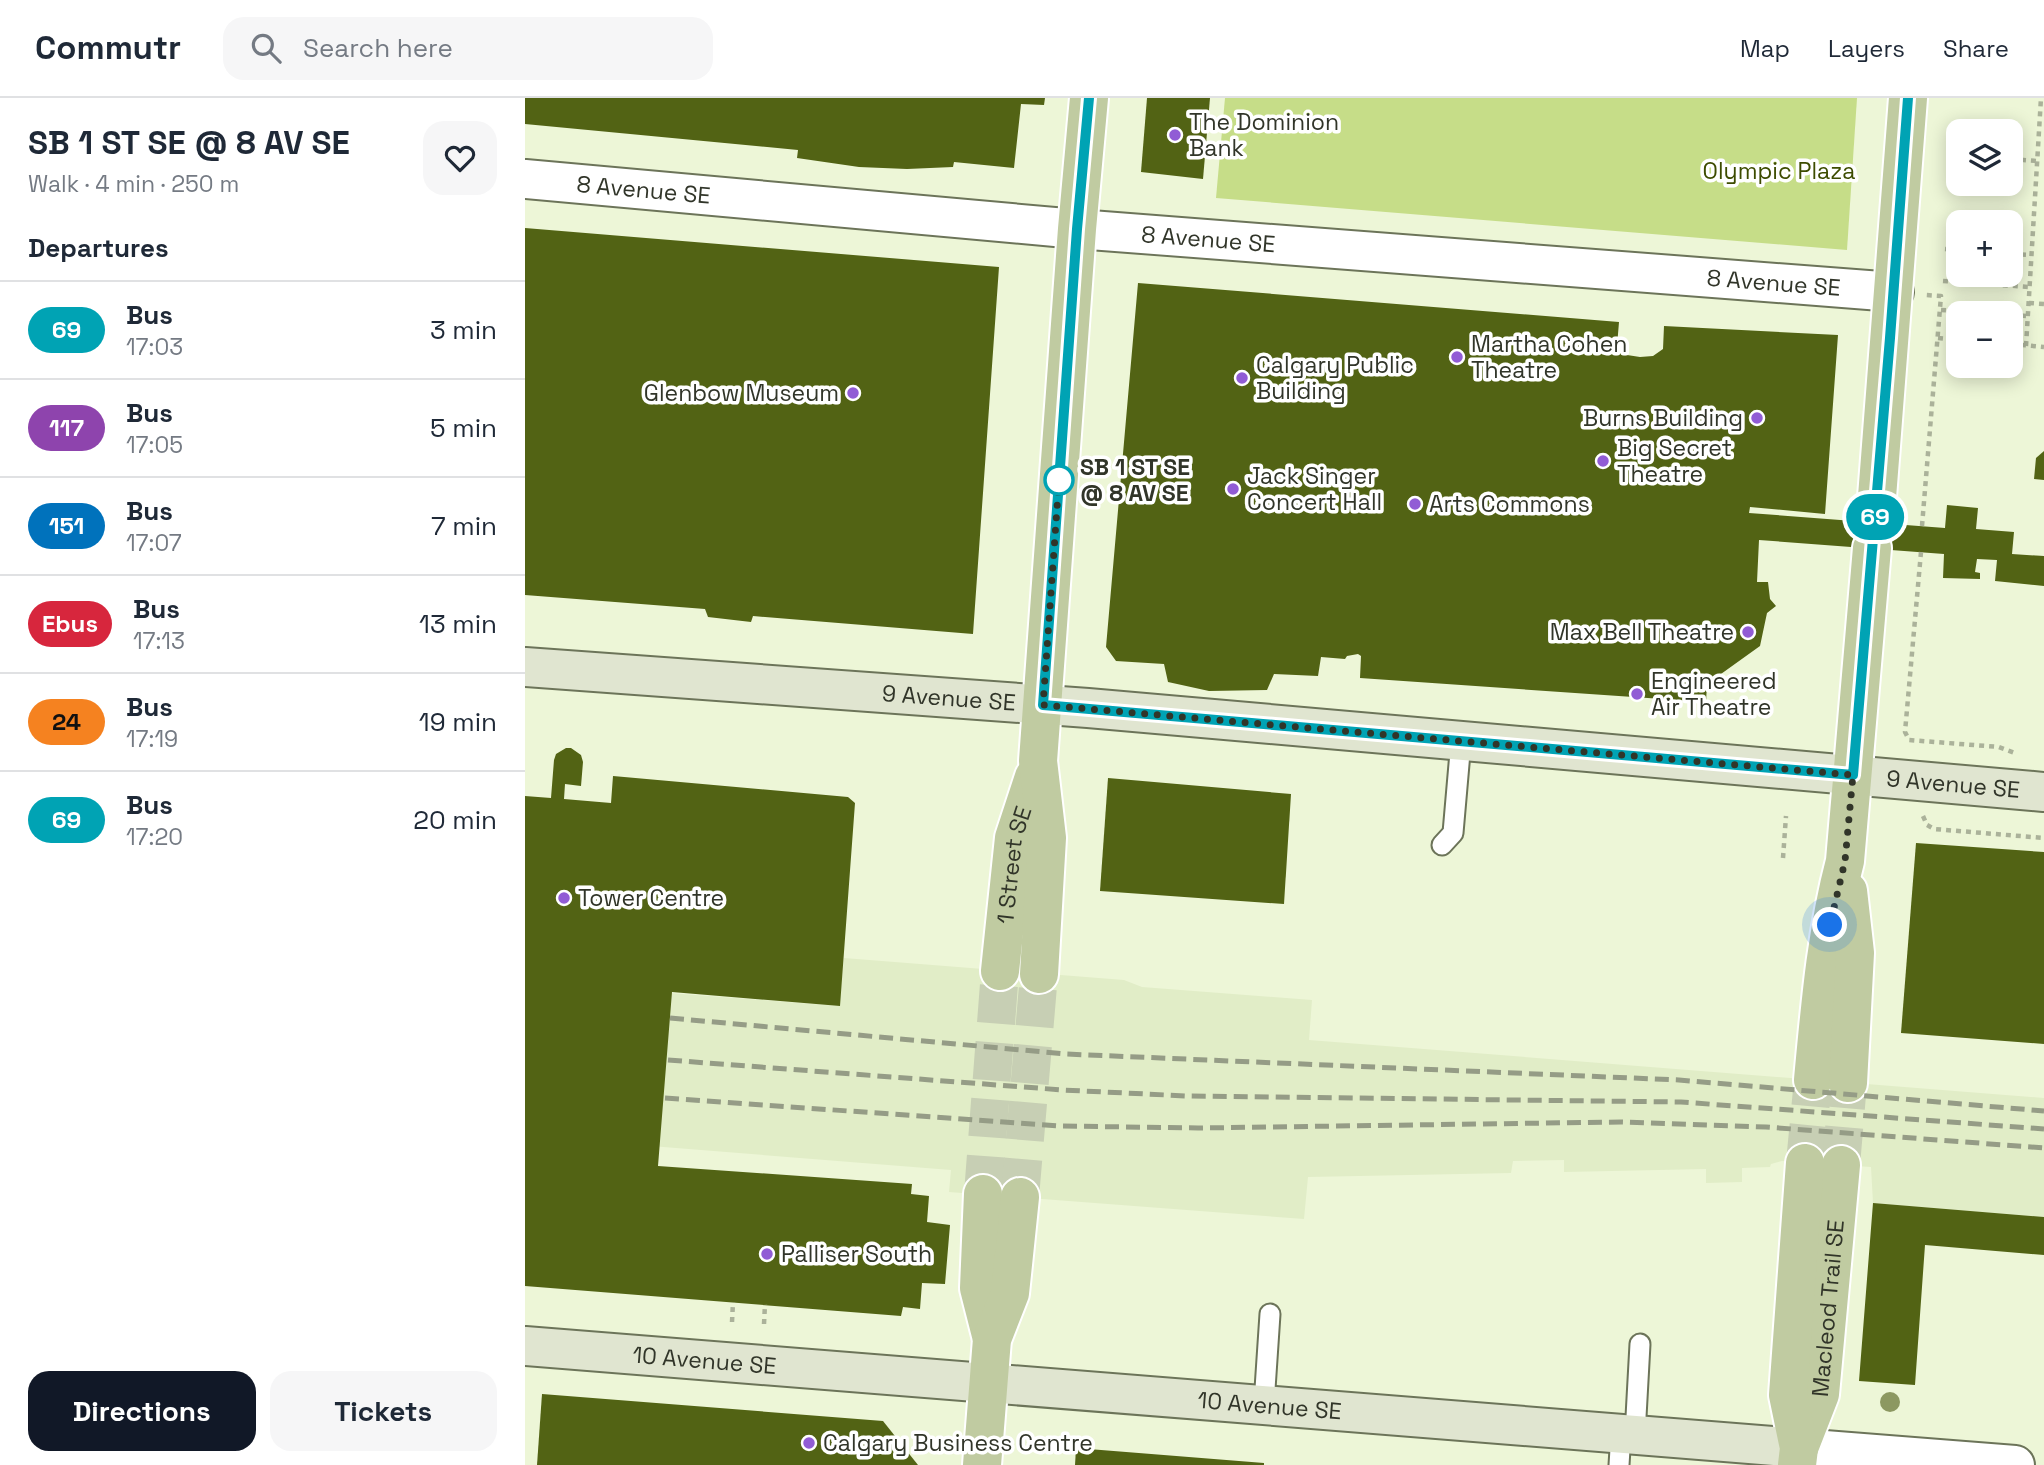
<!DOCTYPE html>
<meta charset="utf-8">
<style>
body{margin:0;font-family:"Space Grotesk",sans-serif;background:#f6f6f7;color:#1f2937;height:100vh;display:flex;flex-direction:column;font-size:26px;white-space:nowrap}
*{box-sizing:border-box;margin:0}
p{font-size:23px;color:#747a83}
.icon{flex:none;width:38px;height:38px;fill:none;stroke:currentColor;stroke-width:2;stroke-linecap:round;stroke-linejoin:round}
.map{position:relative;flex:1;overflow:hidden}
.drawer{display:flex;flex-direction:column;background:#fff;width:525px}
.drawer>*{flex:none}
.badge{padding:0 14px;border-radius:23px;font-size:24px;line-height:46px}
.fabs{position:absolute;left:1421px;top:21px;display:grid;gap:14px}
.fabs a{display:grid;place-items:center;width:77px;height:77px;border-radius:14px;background:#fff;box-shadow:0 4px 18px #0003;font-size:35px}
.you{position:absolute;width:35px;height:35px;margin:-18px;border:5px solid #fff;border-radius:50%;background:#1a73e8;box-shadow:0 0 0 10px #1a73e833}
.map>.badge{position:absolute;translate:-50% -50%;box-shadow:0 0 0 4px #fff}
h2{padding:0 28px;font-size:26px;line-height:63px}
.round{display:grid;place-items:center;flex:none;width:74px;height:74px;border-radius:21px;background:#f6f6f7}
.headline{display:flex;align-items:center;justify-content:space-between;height:119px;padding:0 28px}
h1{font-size:33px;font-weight:700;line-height:52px}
.button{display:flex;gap:14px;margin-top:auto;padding:14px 28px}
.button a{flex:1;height:80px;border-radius:21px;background:#111827;color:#fff;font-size:28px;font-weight:700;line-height:80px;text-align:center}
.button a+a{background:#f6f6f7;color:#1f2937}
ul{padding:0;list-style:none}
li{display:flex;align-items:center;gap:21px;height:98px;padding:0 28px;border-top:2px solid #e0e1e3}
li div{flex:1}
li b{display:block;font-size:26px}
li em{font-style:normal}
li .badge{min-width:77px;font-weight:700;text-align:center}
header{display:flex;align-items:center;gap:42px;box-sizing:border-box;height:98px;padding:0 35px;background:#fff;border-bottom:2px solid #e0e1e3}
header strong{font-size:33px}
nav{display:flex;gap:38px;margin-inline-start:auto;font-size:24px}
.search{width:490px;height:63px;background:#f6f6f7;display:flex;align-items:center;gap:18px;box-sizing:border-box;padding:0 24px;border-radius:21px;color:#747a83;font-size:26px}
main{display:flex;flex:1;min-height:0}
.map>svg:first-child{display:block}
.built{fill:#e1edc7}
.green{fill:#c6dd88}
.building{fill:#526314}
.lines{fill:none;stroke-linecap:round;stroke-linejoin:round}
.primary-tunnel{stroke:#c7cfb4;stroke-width:38;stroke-dasharray:38 19;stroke-linecap:butt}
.lane-casing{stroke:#6c7459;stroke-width:23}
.street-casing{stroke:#6c7459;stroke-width:42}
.secondary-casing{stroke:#6c7459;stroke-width:42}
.primary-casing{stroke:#fff;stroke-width:42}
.path{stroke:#abb29a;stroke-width:4.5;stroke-dasharray:5 5;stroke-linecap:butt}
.lane{stroke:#fff;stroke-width:19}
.street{stroke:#fff;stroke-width:38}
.secondary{stroke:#e0e5d0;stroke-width:38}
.primary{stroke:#c0cba1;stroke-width:38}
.rail{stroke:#959c86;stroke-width:5;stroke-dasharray:14 7;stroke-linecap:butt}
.tree{fill:#8c9861}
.line-casing{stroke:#fff;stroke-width:16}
.line{stroke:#00a3b4;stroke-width:10}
.walk{stroke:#313529;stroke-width:7;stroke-dasharray:0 12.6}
.poi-dot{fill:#915cd5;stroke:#fff;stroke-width:2.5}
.stop-dot{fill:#fff;stroke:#00a3b4;stroke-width:3.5}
.labels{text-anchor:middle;stroke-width:7;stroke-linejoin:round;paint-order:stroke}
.poi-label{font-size:23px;fill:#313529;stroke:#fff;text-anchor:start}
.park-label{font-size:23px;fill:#3d4c00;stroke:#fff}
.street-label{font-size:23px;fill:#313529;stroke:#fff}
.stop-label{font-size:23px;font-weight:bold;fill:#313529;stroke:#fff;text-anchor:start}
</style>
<header>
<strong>Commutr</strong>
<div class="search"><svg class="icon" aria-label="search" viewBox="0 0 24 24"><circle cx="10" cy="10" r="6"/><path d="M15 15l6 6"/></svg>Search here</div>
<nav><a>Map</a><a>Layers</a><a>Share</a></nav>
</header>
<main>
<section class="drawer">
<div class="headline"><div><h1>SB 1 ST SE @ 8 AV SE</h1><p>Walk · 4 min · 250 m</p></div><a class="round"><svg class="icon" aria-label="heart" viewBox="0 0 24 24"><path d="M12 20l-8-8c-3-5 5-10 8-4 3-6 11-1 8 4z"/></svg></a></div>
<h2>Departures</h2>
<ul>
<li><span class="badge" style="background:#00a3b4;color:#fff">69</span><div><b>Bus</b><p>17:03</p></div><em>3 min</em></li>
<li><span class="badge" style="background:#8e44ad;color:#fff">117</span><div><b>Bus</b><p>17:05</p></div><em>5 min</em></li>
<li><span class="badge" style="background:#0072bc;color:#fff">151</span><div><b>Bus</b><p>17:07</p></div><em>7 min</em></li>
<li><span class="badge" style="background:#d7263d;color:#fff">Ebus</span><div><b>Bus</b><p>17:13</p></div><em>13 min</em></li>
<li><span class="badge" style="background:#f58220;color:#111">24</span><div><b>Bus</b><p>17:19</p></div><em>19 min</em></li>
<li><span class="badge" style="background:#00a3b4;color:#fff">69</span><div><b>Bus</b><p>17:20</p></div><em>20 min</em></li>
</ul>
<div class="button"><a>Directions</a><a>Tickets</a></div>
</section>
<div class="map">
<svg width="1519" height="1367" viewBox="0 0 1519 1367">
<rect width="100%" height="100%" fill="#edf6d7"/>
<polygon class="built" points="319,860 599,882 617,889 787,902 784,942 1519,1000 1519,1119 1348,1105 1346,1069 1257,1063 1246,1066 1245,1069 1217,1070 1217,1084 1181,1085 1181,1071 1039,1074 1039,1062 988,1063 986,1075 783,1079 779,1121 424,1094 426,1072 0,1038 0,884 314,908"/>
<polygon class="green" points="700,0 1332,0 1322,152 691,100"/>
<g class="building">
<polygon points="0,0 520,0 519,7 496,6 489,70 429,64 428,69 382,71 334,69 272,60 273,52 0,26"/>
<polygon points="622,0 685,0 678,81 616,74"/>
<polygon points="0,130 474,169 448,536 228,518 226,524 183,519 180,511 0,497"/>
<polygon points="613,185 1094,224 1092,248 1102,257 1115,259 1128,258 1138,251 1139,228 1313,237 1300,416 1225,409 1224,415 1420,430 1422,407 1453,410 1451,431 1489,434 1487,456 1519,458 1519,488 1470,483 1472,462 1452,461 1450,474 1455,475 1455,481 1418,480 1419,456 1234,442 1232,484 1243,484 1245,501 1251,508 1242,515 1235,548 1182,586 1181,604 835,580 836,558 833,556 822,558 820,561 796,559 793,578 749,576 742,592 684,593 643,584 639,566 591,563 581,549"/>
<polygon points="1519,353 1519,382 1509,381 1511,360"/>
<polygon points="41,650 46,650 56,657 58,664 56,688 40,686 39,701 86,705 88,678 323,699 330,705 315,908 147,894 133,1068 387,1086 386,1096 404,1098 402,1124 425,1127 420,1186 397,1185 395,1211 378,1209 376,1218 0,1188 0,698 26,700 29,662 31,656"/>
<polygon points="583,680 766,696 759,806 575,793"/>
<polygon points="1391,745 1519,754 1519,946 1376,935"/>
<polygon points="1348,1105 1519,1119 1519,1157 1400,1147 1390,1287 1334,1283"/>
<polygon points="17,1296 358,1323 393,1367 12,1367"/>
<polygon points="551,1350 739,1365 739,1367 550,1367"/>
</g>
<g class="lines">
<g class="primary-tunnel">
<polyline points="1280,1065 1288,982"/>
<polyline points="1316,1067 1323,985"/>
<polyline points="458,1096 475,873"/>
<polyline points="495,1099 514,876"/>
</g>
<g class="lane-casing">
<g id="lane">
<polyline points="917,747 928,735 936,643"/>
<polyline points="739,1306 745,1216"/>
<polyline points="1110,1337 1115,1246"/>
<polyline points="1094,1367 1096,1335"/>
</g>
</g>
<g class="street-casing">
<g id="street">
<path id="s1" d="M 0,81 L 552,131 L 1369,194"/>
<polyline points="1274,1350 1490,1367"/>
</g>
</g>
<g class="secondary-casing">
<g id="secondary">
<path id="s2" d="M 0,569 L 563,610 L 1519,694"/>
<path id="s3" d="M 0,1248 L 1274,1350"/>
</g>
</g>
<g class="primary-casing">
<g id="primary">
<polyline points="1350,425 1383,0"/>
<path id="s4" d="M 475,873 L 489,740 L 509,679"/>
<polyline points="514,876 522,740 513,663 552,131 564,0"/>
<path d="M 1288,982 C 1295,908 1301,835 1320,763 L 1347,450"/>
<polyline points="1323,985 1330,855 1323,793"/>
<polyline points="458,1096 454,1190 467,1241"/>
<path id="s5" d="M 1274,1350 L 1295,1296 L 1316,1067"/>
<polyline points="457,1367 467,1241 485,1195 495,1099"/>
<polyline points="1272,1367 1274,1350 1263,1297 1280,1065"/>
</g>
</g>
<g class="path">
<polyline points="1427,57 1433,57"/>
<polyline points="1486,61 1512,63"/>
<polyline points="1420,151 1433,152"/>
<polyline points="1486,156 1506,157"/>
<polyline points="1418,183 1504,189"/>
<polyline points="1504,205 1519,206"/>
<polyline points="1416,212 1461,215"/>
<polyline points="1486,217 1503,218"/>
<polyline points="1413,240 1433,242"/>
<polyline points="1486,246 1519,249"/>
<polyline points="1501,248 1516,0"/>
<polyline points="1397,428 1416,198 1401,197"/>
<polyline points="1396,454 1380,634 1384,642 1474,649 1490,655"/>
<polyline points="1398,718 1402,727 1409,731 1519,740"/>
<polyline points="1258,760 1261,718"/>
<polyline points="207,1224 208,1204"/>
<polyline points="239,1226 240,1206"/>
</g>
<use href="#lane" class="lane"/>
<use href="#street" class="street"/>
<use href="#secondary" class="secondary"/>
<use href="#primary" class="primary"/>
<g class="rail">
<polyline points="145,920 541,956 1154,982 1519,1013"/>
<polyline points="143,962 538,992 662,998 1156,1004 1519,1031"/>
<polyline points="140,1000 535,1028 673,1030 1096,1024 1241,1029 1519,1050"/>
</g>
</g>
<circle class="tree" cx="1365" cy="1304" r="10"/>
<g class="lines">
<g class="line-casing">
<polyline id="line" points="564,0 552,131 518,607 1328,677 1365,240 1383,0"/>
</g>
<use href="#line" class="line"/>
<polyline class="walk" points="534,382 518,607 1328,677 1320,763 1305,827"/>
</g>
<g class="poi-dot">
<circle cx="650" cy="37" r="7"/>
<circle cx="932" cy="259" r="7"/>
<circle cx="717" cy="280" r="7"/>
<circle cx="328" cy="295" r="7"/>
<circle cx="1232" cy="320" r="7"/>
<circle cx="1078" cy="363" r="7"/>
<circle cx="708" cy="391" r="7"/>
<circle cx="890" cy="406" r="7"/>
<circle cx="1223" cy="534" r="7"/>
<circle cx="1112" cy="596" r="7"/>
<circle cx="39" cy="800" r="7"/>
<circle cx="242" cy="1156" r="7"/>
<circle cx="284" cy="1345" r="7"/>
</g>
<circle class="stop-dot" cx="534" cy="382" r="14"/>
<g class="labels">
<g class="poi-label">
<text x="664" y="32">The Dominion<tspan x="664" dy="26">Bank</tspan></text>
<text x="946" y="254">Martha Cohen<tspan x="946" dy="26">Theatre</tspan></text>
<text x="731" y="275">Calgary Public<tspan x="731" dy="26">Building</tspan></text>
<text x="314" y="303" text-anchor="end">Glenbow Museum</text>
<text x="1218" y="328" text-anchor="end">Burns Building</text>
<text x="1092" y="358">Big Secret<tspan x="1092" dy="26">Theatre</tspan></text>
<text x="722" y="386">Jack Singer<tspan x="722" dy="26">Concert Hall</tspan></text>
<text x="904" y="414">Arts Commons</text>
<text x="1209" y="542" text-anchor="end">Max Bell Theatre</text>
<text x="1126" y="591">Engineered<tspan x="1126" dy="26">Air Theatre</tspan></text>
<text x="53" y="808">Tower Centre</text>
<text x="256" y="1164">Palliser South</text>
<text x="298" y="1353">Calgary Business Centre</text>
</g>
<g class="park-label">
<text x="1254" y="81">Olympic Plaza</text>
</g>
<g class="street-label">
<text dy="8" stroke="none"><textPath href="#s1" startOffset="119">8 Avenue SE</textPath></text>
<text dy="8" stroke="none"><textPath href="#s1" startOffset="686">8 Avenue SE</textPath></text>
<text dy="8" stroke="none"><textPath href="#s1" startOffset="1253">8 Avenue SE</textPath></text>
<text dy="8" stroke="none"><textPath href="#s2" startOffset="425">9 Avenue SE</textPath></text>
<text dy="8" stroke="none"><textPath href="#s2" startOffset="1433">9 Avenue SE</textPath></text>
<text dy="8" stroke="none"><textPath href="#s4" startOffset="107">1 Street SE</textPath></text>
<text dy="8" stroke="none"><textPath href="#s5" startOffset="144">Macleod Trail SE</textPath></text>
<text dy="8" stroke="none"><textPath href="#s3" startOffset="180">10 Avenue SE</textPath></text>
<text dy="8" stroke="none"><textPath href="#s3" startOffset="747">10 Avenue SE</textPath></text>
</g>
<g class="stop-label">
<text x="555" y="377">SB 1 ST SE<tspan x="555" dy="26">@ 8 AV SE</tspan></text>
</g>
</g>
</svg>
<div class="fabs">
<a><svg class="icon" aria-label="layers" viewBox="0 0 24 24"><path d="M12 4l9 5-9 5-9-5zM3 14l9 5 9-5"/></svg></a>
<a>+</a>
<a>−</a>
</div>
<div class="you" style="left:1305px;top:827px"></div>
<b class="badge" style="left:1350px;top:419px;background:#00a3b4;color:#fff">69</b>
</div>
</main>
